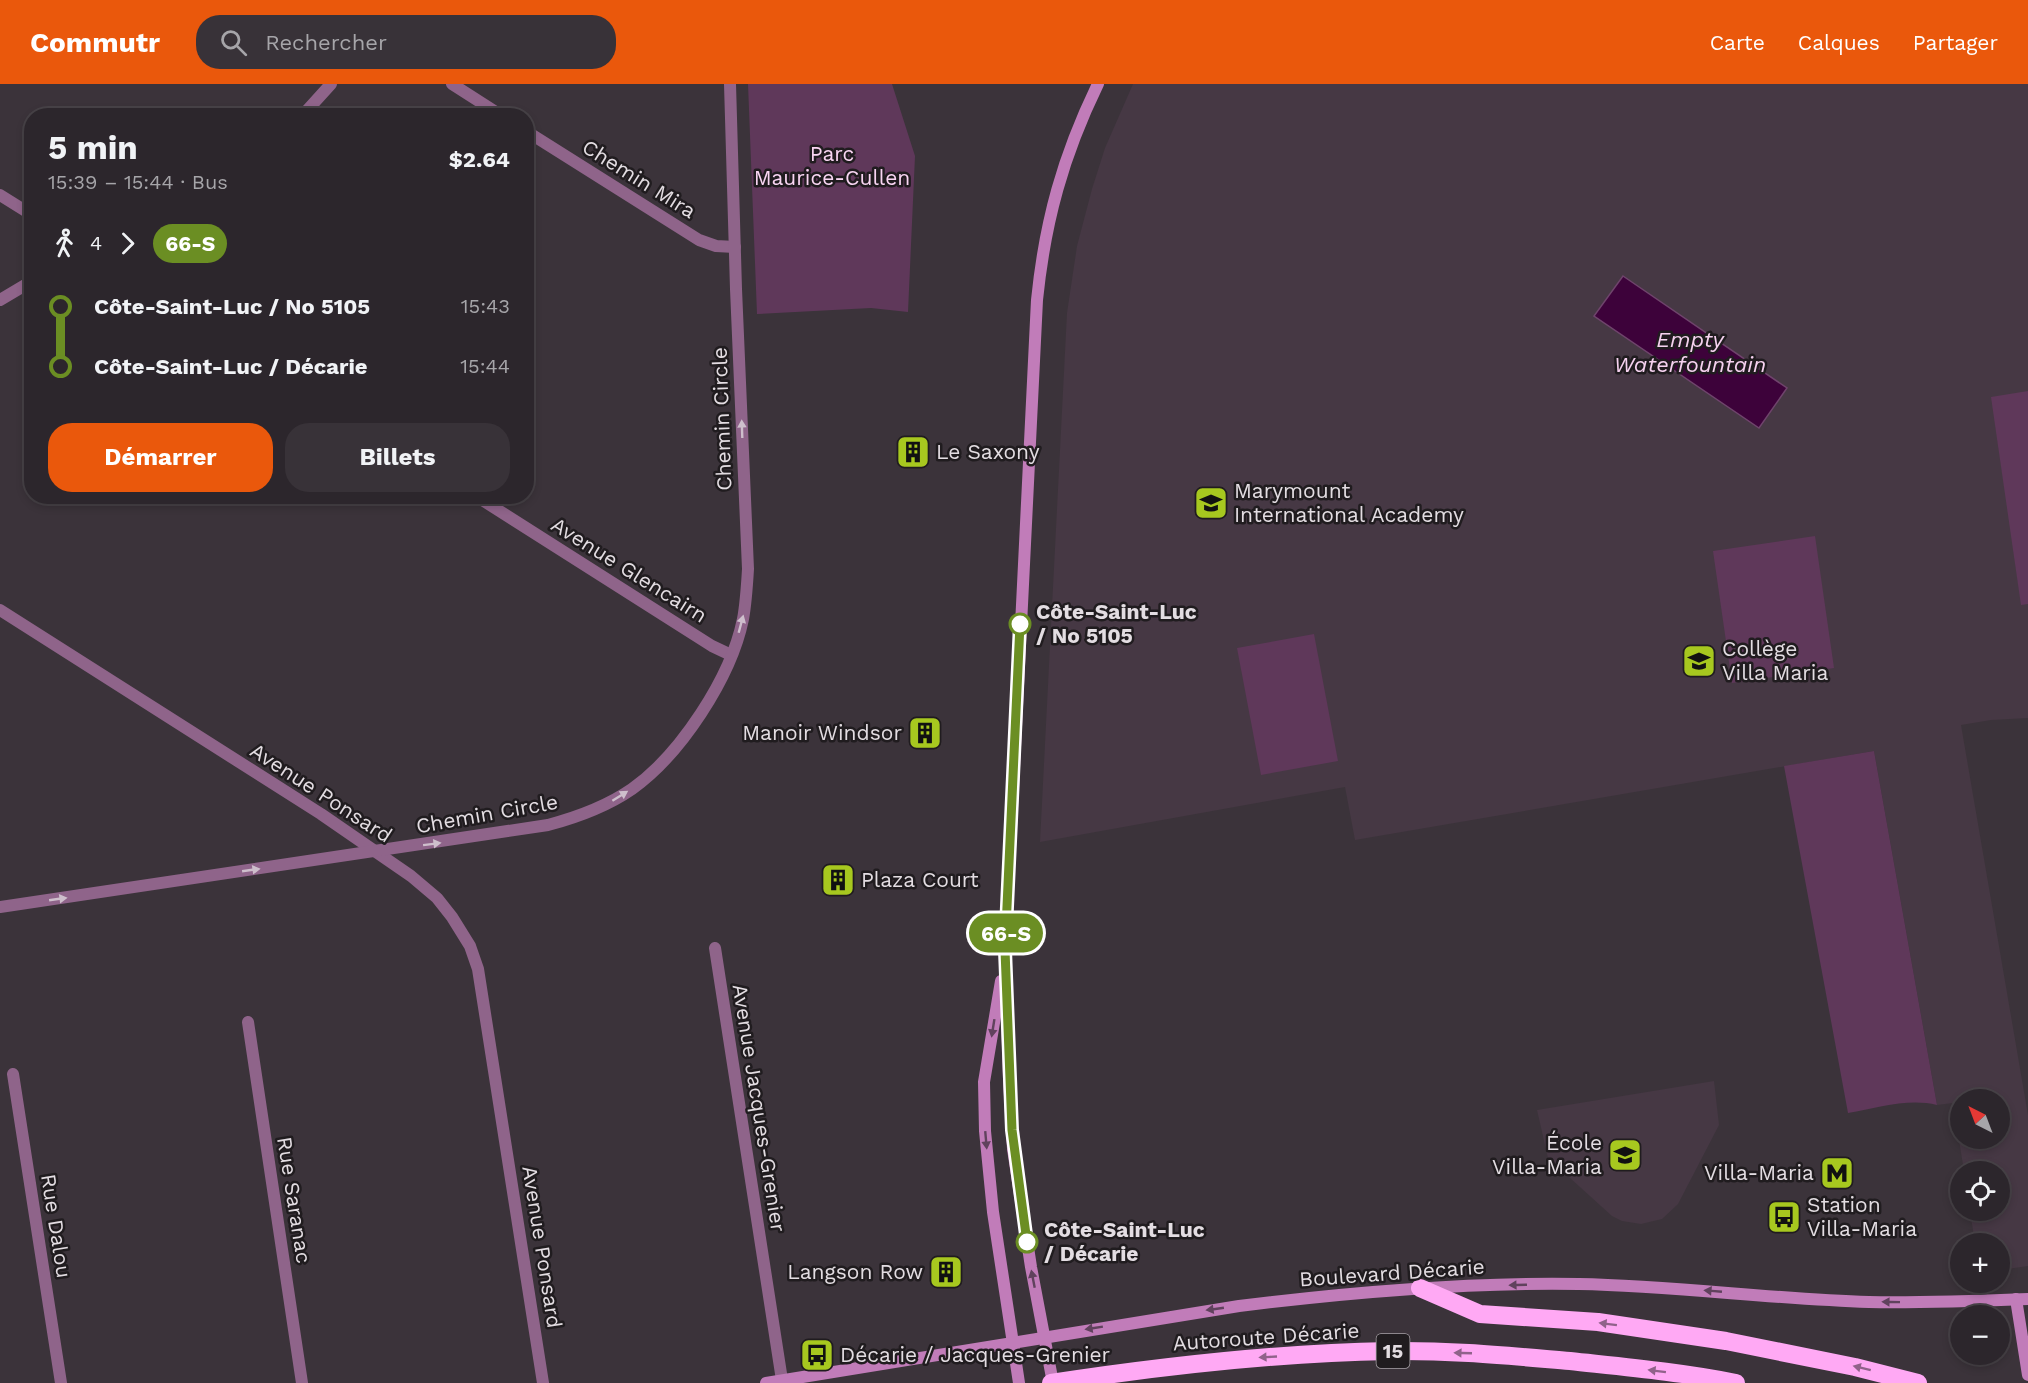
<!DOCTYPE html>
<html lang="fr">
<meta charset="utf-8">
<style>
body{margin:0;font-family:"Work Sans",sans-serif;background:#383238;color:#f1f3f6;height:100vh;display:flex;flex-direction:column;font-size:22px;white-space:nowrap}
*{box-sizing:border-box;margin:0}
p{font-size:20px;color:#a6a5a9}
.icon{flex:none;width:33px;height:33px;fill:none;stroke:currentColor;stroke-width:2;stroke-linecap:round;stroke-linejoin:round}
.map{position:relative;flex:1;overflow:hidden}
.side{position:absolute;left:24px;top:24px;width:510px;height:396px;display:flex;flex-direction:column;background:#2c262c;border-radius:24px;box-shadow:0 3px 9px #0003,0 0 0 2px #484348}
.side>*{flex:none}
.badge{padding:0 12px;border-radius:20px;font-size:21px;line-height:39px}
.needle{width:39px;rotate:318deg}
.tools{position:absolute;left:1950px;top:1005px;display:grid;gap:12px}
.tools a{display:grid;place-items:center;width:60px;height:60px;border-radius:50%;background:#2c262c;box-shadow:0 3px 9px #0003,0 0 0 2px #484348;font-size:30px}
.map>.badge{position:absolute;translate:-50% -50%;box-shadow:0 0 0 3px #fff}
.legs{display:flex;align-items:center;gap:9px;height:66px;padding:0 24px;font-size:20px}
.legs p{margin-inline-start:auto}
.overview{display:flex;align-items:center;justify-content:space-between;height:102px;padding:0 24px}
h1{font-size:33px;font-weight:700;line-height:45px}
.primary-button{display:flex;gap:12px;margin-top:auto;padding:12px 24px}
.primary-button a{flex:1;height:69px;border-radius:24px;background:#ea580c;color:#fff;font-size:24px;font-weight:700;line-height:69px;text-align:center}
.primary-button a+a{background:#383238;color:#f1f3f6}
ul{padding:0 24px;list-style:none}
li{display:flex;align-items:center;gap:21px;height:60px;font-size:22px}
li i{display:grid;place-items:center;width:9px;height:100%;margin:0 8px;background:currentColor}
li i::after{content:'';width:15px;height:15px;margin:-8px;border:4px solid;border-radius:50%;background:#2c262c}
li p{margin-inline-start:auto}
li:first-child i{background:linear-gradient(#0000 50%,currentColor 0)}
li:last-child i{background:linear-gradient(currentColor 50%,#0000 0)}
header{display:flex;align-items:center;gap:36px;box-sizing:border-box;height:84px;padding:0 30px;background:#ea580c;color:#fff}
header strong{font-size:28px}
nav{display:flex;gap:33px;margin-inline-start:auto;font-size:21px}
.search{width:420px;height:54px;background:#383238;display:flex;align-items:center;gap:15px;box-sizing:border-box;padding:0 21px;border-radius:24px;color:#a6a5a9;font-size:22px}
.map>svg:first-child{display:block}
.built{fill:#463844;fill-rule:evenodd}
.green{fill:#5f385a}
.water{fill:#3d023a;stroke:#6f446c;stroke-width:1.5}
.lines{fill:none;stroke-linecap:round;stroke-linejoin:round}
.street{stroke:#8f648a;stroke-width:12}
.secondary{stroke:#c17cb9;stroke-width:12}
.highway{stroke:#ffa9f4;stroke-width:18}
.oneway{fill:#cebfcc}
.oneway2{fill:#60425d}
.oneway3{fill:#90628a}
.line-1-casing{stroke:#fff;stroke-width:14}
.line-1{stroke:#6b8e23;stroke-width:9}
.stop-1-dot{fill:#fff;stroke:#6b8e23;stroke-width:3}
.labels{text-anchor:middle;stroke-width:5;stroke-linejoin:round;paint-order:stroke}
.shield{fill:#201c1f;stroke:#a8a3a8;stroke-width:1.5}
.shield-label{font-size:20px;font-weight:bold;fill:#e3dde2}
.park-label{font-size:21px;fill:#f9d5f3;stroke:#201c1f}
.street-label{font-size:21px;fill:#e3dde2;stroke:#201c1f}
.poi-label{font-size:21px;fill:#e3dde2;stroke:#201c1f;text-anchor:start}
.stop-label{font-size:21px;font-weight:bold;fill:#e3dde2;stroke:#201c1f;text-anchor:start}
.water-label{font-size:22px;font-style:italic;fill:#f6d2f0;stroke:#201c1f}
</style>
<header>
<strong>Commutr</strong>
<div class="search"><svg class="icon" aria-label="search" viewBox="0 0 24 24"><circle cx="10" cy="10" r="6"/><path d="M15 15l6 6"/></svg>Rechercher</div>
<nav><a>Carte</a><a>Calques</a><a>Partager</a></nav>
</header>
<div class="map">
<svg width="2028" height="1299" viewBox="0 0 2028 1299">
<rect width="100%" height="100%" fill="#3b333a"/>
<g class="built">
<path d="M 1133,0 L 2028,0 L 2028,634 L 1991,636 L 1961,641 L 2028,1031 L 2028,1182 L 2000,1186 L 2000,1160 L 1975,1159 L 1970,1127 L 2000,1126 L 2000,1088 L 1964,1087 L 1953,1019 L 1937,1021 L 1874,667 L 1355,756 L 1345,703 L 1040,758 L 1067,229 L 1077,162 L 1092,105 L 1105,64 ZM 1960,1016 L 2000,1016 L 2000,1054 L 1960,1054 Z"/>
<polygon points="1714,997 1719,1041 1678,1120 1662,1135 1641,1140 1622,1137 1612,1132 1548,1074 1537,1026"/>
</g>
<g class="green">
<polygon points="748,0 892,0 915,72 908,228 871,224 757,230"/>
<polygon points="2028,307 2028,520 2021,521 1991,313"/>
<polygon points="1815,452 1834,584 1732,599 1713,467"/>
<polygon points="1314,550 1338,677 1261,691 1237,564"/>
<path d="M 1874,667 L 1937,1021 C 1908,1014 1878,1024 1848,1029 L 1784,682 Z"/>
</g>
<polygon class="water" points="1623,192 1787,304 1759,344 1594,232"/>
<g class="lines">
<g class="street">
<polyline points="452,0 502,32"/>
<polyline points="302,32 331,0"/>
<polyline points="526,47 699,156 716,162 735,163"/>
<polyline points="0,111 32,131"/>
<polyline points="0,216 32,197"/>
<polyline points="476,412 712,562 731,571"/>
<polyline points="0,526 321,730 411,792 437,814 452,833 470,862 478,885 543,1299"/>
<path d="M 0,823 L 548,741 C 578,733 606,723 632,705 C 680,671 731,594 743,535 C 746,519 747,502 748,485 L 736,205 L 730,0"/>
<polyline points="715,864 782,1296"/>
<polyline points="248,938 302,1299"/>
<polyline points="13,990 61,1299"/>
</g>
<g class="secondary">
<polyline points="1001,897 984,998 985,1047 993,1128 1019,1299"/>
<polyline points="2016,1215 2028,1291"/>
<path d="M 766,1299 L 1239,1222 C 1352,1208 1465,1198 1579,1200 C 1676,1202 1772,1215 1869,1218 C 1922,1219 1975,1217 2028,1215"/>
<path d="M 1053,1299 L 1031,1183 L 1013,1065 L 1009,995 L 1005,866 L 1037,216 C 1045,137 1063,72 1098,0"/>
</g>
<g class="highway">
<polyline points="1420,1204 1480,1230 1598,1238 1726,1257 1855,1283 1918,1299"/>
<path d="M 1051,1299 C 1163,1282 1275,1269 1389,1267 C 1449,1266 1510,1272 1570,1277 C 1625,1283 1681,1288 1736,1299"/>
</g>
</g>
<defs><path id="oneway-solid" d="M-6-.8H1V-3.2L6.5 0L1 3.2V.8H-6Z" transform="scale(1.5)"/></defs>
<g class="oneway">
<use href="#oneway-solid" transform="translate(742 345) rotate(-92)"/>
<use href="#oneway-solid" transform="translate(741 540) rotate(-75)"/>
<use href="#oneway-solid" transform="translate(620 712) rotate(-32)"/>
<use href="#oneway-solid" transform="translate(432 760) rotate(-7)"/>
<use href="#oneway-solid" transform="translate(251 786) rotate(-8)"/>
<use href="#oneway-solid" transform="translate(58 815) rotate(-8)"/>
</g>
<g class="oneway2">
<use href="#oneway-solid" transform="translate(993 944) rotate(99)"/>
<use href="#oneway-solid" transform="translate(986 1056) rotate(85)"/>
<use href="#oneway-solid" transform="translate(1033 1195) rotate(-101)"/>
<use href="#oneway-solid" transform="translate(1518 1201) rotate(178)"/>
<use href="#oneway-solid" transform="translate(1713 1207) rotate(-175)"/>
<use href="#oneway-solid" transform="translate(1891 1218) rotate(-179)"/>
<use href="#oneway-solid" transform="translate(1215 1225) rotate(172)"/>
<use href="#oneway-solid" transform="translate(1094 1244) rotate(171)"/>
</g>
<g class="oneway3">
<use href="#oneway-solid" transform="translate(1608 1240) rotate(-173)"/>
<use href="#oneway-solid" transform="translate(1463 1269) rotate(-178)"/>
<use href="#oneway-solid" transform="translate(1268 1273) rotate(177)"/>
<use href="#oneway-solid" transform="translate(1862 1284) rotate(-166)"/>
<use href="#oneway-solid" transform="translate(1657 1287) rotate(-173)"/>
</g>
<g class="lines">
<g class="line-1-casing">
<polyline id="line-1" points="1020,540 1005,866 1012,1046 1027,1158"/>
</g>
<use href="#line-1" class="line-1"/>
</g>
<defs>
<g id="building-square" transform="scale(1.725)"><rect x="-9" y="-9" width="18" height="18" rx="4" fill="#a7c81f" stroke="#201c1f"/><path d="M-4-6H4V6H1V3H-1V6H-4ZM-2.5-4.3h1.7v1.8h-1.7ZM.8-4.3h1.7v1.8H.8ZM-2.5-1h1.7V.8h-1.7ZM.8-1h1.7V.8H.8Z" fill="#111"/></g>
<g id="school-square" transform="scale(1.725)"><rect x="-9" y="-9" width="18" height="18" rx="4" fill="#a7c81f" stroke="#201c1f"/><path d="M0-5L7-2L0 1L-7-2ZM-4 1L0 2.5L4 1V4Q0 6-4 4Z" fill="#111"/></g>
<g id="metro-square" transform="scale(1.725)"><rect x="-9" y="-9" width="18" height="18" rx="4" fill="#a7c81f" stroke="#201c1f"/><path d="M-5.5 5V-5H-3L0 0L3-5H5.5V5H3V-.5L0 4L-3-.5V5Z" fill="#111"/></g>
<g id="bus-square" transform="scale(1.725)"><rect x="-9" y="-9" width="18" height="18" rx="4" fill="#a7c81f" stroke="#201c1f"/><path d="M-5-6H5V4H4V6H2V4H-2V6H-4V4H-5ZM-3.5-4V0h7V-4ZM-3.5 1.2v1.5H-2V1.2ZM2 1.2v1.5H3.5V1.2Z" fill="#111"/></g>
</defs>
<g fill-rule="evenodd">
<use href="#building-square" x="913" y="368"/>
<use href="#school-square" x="1211" y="419"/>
<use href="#school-square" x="1699" y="577"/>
<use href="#building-square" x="925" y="649"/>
<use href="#building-square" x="838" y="796"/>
<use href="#school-square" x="1625" y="1071"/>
<use href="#metro-square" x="1837" y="1089"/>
<use href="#bus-square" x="1784" y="1133"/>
<use href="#building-square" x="946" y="1188"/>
<use href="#bus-square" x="817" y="1271"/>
</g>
<g class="stop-1-dot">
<circle cx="1020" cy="540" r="10"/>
<circle cx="1027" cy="1158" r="10"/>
</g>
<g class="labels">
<rect class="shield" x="1376.5" y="1250" width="33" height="34" rx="4.5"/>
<g class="shield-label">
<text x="1393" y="1274">15</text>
</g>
<g class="park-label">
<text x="832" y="77">Parc<tspan x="832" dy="24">Maurice-Cullen</tspan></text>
</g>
<g class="street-label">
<text transform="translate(639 95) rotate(32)" y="7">Chemin Mira</text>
<text transform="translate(722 335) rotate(-92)" y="7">Chemin Circle</text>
<text transform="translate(629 486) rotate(32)" y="7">Avenue Glencairn</text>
<text transform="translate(321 709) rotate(33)" y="7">Avenue Ponsard</text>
<text transform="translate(487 730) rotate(-10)" y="7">Chemin Circle</text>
<text transform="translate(759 1024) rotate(81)" y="7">Avenue Jacques-Grenier</text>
<text transform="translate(294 1116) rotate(81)" y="7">Rue Saranac</text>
<text transform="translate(56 1142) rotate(81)" y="7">Rue Dalou</text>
<text transform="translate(542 1163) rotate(81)" y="7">Avenue Ponsard</text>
<text transform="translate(1392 1189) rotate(-4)" y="7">Boulevard Décarie</text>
<text transform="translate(1266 1253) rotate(-4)" y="7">Autoroute Décarie</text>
</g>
<g class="poi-label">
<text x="936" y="375">Le Saxony</text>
<text x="1234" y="414">Marymount<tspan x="1234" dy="24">International Academy</tspan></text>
<text x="1722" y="572">Collège<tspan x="1722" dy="24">Villa Maria</tspan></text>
<text x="902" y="656" text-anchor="end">Manoir Windsor</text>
<text x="861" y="803">Plaza Court</text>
<text x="1602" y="1066" text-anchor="end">École<tspan x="1602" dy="24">Villa-Maria</tspan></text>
<text x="1814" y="1096" text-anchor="end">Villa-Maria</text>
<text x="1807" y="1128">Station<tspan x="1807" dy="24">Villa-Maria</tspan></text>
<text x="923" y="1195" text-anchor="end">Langson Row</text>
<text x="840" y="1278">Décarie / Jacques-Grenier</text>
</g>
<g class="stop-label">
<text x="1036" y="535">Côte-Saint-Luc<tspan x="1036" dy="24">/ No 5105</tspan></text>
<text x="1044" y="1153">Côte-Saint-Luc<tspan x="1044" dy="24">/ Décarie</tspan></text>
</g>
<g class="water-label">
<text x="1690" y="263">Empty<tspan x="1690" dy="25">Waterfountain</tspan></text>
</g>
</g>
</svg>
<div class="tools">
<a><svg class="needle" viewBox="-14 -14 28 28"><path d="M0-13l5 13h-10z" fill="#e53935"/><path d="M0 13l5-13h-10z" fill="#a6a5a9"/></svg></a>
<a><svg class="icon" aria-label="locate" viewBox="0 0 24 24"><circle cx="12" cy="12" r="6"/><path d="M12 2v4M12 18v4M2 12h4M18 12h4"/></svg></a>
<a>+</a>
<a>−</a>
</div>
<b class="badge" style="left:1006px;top:849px;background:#6b8e23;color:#fff">66-S</b>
<section class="side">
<div class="overview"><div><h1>5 min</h1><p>15:39 – 15:44 · Bus</p></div><b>$2.64</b></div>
<div class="legs"><svg class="icon" aria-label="walk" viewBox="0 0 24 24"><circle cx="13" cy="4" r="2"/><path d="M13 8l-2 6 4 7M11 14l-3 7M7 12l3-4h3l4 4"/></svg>4<svg class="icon" aria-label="forward" viewBox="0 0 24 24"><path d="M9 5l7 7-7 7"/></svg><b class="badge" style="background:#6b8e23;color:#fff">66-S</b></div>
<ul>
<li><i style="color:#6b8e23"></i><b>Côte-Saint-Luc / No 5105</b><p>15:43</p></li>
<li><i style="color:#6b8e23"></i><b>Côte-Saint-Luc / Décarie</b><p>15:44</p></li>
</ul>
<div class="primary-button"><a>Démarrer</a><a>Billets</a></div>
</section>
</div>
